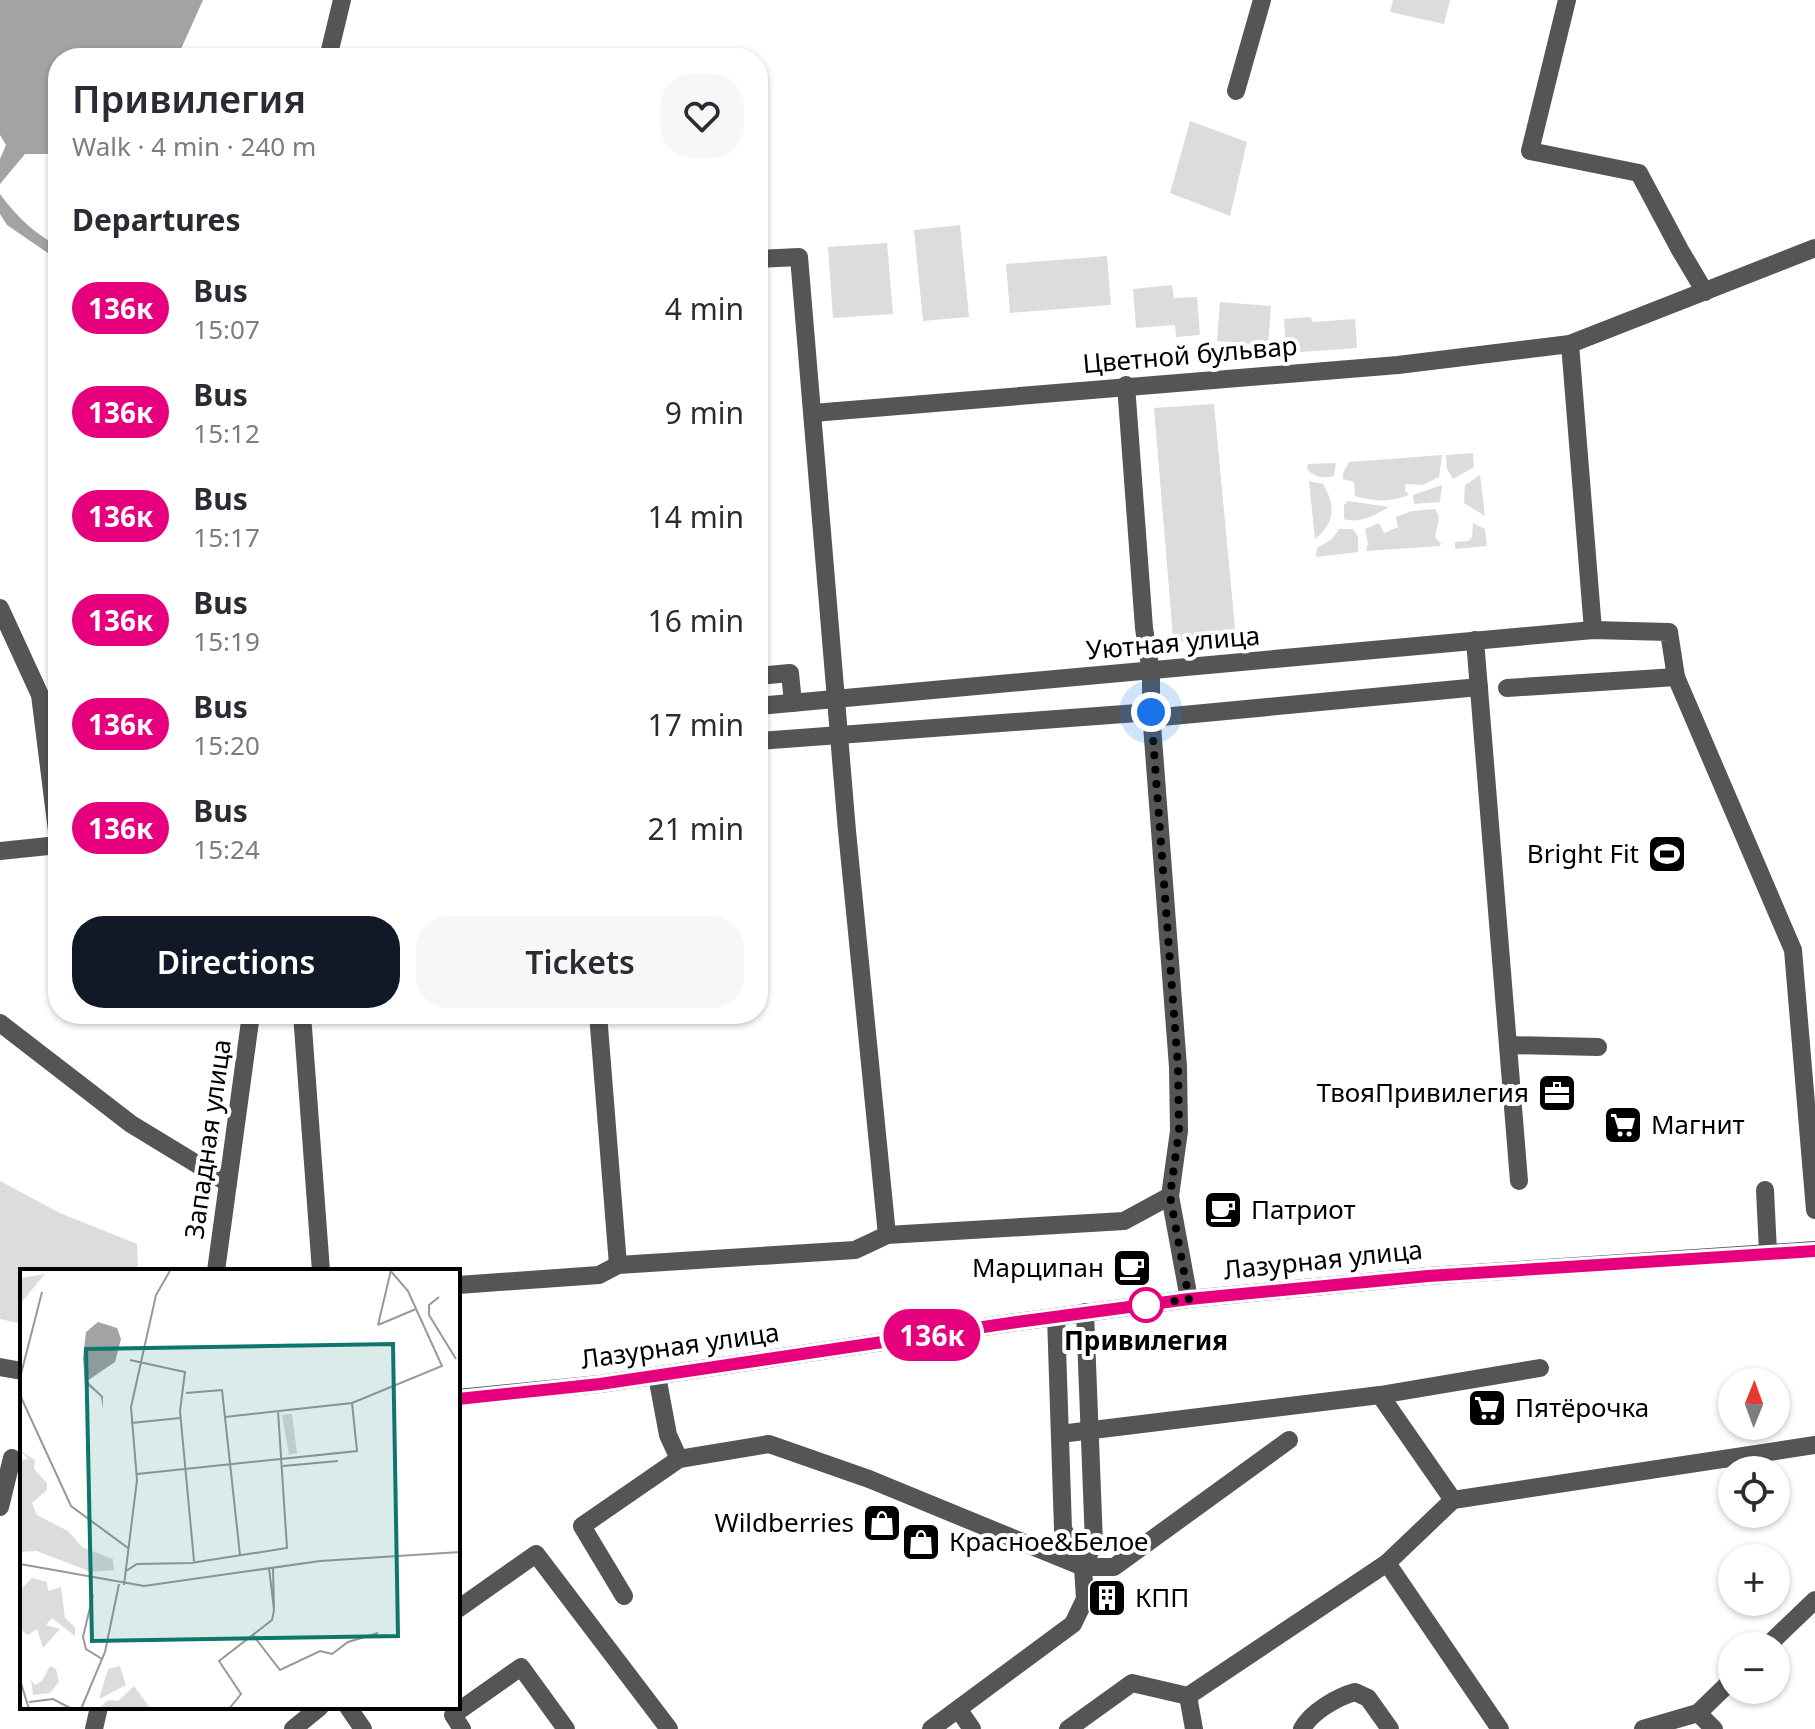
<!DOCTYPE html>
<meta charset="utf-8">
<style>
body{margin:0;font-family:"Noto Sans",sans-serif;background:#f7f7f7;color:#2b2b33;height:100vh;display:flex;flex-direction:column;font-size:30px;white-space:nowrap}
*{box-sizing:border-box;margin:0}
p{font-size:26px;color:#7c7c81}
.icon{flex:none;width:44px;height:44px;fill:none;stroke:currentColor;stroke-width:2;stroke-linecap:round;stroke-linejoin:round}
.map{position:relative;flex:1;overflow:hidden}
.drawer{position:absolute;left:48px;top:48px;width:720px;height:976px;display:flex;flex-direction:column;background:#fff;border-radius:32px;box-shadow:0 2px 6px #0004}
.drawer>*{flex:none}
.badge{padding:0 16px;border-radius:26px;font-size:28px;line-height:52px}
.needle{width:52px;rotate:1deg}
.fabs{position:absolute;left:1718px;top:1368px;display:grid;gap:16px}
.fabs a{display:grid;place-items:center;width:72px;height:72px;border-radius:50%;background:#fff;box-shadow:0 2px 6px #0004;font-size:40px}
.you{position:absolute;width:40px;height:40px;margin:-20px;border:6px solid #fff;border-radius:50%;background:#1a73e8;box-shadow:0 0 0 12px #1a73e833}
.map>.badge{position:absolute;translate:-50% -50%;box-shadow:0 0 0 4px #fff}
h2{padding:0 24px;font-size:30px;line-height:72px}
.round{display:grid;place-items:center;flex:none;width:84px;height:84px;border-radius:32px;background:#f7f7f7}
.overview{display:flex;align-items:center;justify-content:space-between;height:136px;padding:0 24px}
h1{font-size:38px;font-weight:600;line-height:60px}
.button{display:flex;gap:16px;margin-top:auto;padding:16px 24px}
.button a{flex:1;height:92px;border-radius:32px;background:#111827;color:#fff;font-size:32px;font-weight:600;line-height:92px;text-align:center}
.button a+a{background:#f7f7f7;color:#2b2b33}
ul{padding:0;list-style:none}
li{display:flex;align-items:center;gap:24px;height:104px;padding:0 24px}
li div{flex:1}
li b{display:block;font-size:30px}
li em{font-style:normal}
li .badge{min-width:88px;font-weight:700;text-align:center}
.map>svg:first-child{display:block}
.green{fill:#dcdcdc}
.water{fill:#a3a3a3}
.lines{fill:none;stroke-linecap:round;stroke-linejoin:round}
.minor{stroke:#555;stroke-width:18}
.line-casing{stroke:#fff;stroke-width:18}
.line{stroke:#e6007e;stroke-width:12}
.walk{stroke:#000;stroke-width:8;stroke-dasharray:0 14.4}
.stop-dot{fill:#fff;stroke:#e6007e;stroke-width:4}
.labels{text-anchor:middle;stroke-width:8;stroke-linejoin:round;paint-order:stroke}
.street-label{font-size:26px;fill:#000;stroke:#fff}
.poi-label{font-size:26px;fill:#000;stroke:#fff;text-anchor:start}
.stop-label{font-size:26px;font-weight:bold;fill:#000;stroke:#fff}
.inset-road{fill:none;stroke:#999;stroke-width:2}
.view{fill:#0f766e;fill-opacity:0.15;stroke:#0f766e;stroke-width:4}
.inset-edge{fill:none;stroke:#000;stroke-width:4}
</style>
<div class="map">
<svg width="1815" height="1729" viewBox="0 0 1815 1729">
<rect width="100%" height="100%" fill="#fff"/>
<g class="green">
<polygon points="1393,0 1450,0 1444,24 1390,12"/>
<polygon points="1190,121 1247,142 1230,216 1170,193"/>
<polygon points="960,225 969,317 923,321 914,230"/>
<polygon points="887,243 893,314 833,318 828,247"/>
<polygon points="1107,256 1111,305 1010,313 1006,264"/>
<polygon points="1172,285 1174,298 1197,297 1200,335 1176,337 1175,325 1136,328 1133,289"/>
<polygon points="1220,302 1271,306 1268,345 1217,341"/>
<polygon points="1310,317 1313,322 1355,319 1357,348 1286,353 1284,319"/>
<polygon points="1214,404 1236,639 1187,644 1173,637 1154,408"/>
<polygon points="1473,453 1474,467 1453,479 1447,469 1446,455"/>
<path d="M 1442,455 L 1439,477 L 1423,485 L 1406,484 L 1405,490 L 1409,495 C 1390,502 1375,502 1355,496 L 1354,482 L 1343,479 L 1343,473 L 1349,462 Z"/>
<path d="M 1336,463 L 1334,476 C 1324,479 1314,477 1307,469 L 1308,464 Z"/>
<polygon points="1480,475 1485,516 1464,503 1465,485"/>
<path d="M 1309,481 L 1323,484 C 1336,506 1335,523 1315,539 Z"/>
<polygon points="1442,485 1440,502 1414,504 1413,495"/>
<path d="M 1348,501 L 1389,507 C 1375,515 1360,524 1344,519 L 1344,505 Z"/>
<polygon points="1435,509 1439,517 1435,538 1441,543 1440,546 1366,551 1368,543 1365,529 1379,523 1384,533 1398,527 1396,517 1412,511"/>
<polygon points="1473,523 1485,529 1487,546 1455,549 1455,542 1468,541 1472,537"/>
<polygon points="1339,529 1353,529 1358,537 1358,552 1316,557 1317,548 1332,539"/>
<polygon points="0,1181 60,1213 137,1244 138,1271 22,1271 22,1324 0,1319"/>
</g>
<g class="water">
<polygon points="0,0 203,0 177,58 58,58 58,154 25,154 0,184 0,159 6,145 0,135"/>
<path d="M 0,194 C 16,216 34,233 58,246 L 58,260 L 7,225 L 0,214 Z"/>
</g>
<g class="lines">
<g class="minor">
<polyline points="1567,0 1530,151 1639,173 1680,250 1705,292"/>
<polyline points="328,58 342,0"/>
<polyline points="1236,91 1262,0"/>
<polyline points="758,259 799,257 847,831 887,1235"/>
<polyline points="1570,344 1593,630"/>
<polyline points="813,413 1398,365 1570,344 1815,248"/>
<polyline points="0,608 40,695 58,839"/>
<polyline points="1475,640 1519,1181"/>
<polyline points="758,676 790,673 793,703"/>
<polyline points="1507,688 1676,677"/>
<polyline points="758,706 1593,630 1669,632 1676,677 1793,950 1815,1210"/>
<polyline points="758,741 1151,712 1162,717 1479,687"/>
<polyline points="0,851 58,845"/>
<polyline points="302,1014 321,1271"/>
<polyline points="598,1014 618,1265"/>
<polyline points="0,1023 131,1124 228,1183"/>
<polyline points="1508,1045 1598,1047"/>
<polyline points="1765,1190 1768,1252"/>
<polyline points="1170,1196 1189,1299"/>
<polyline points="216,1271 251,1014"/>
<polyline points="458,1285 599,1275 618,1265 855,1250 887,1235 1124,1221 1170,1196 1179,1131 1178,1067 1151,712 1151,672 1144,628 1126,385"/>
<polyline points="1056,1317 1063,1529 1083,1567 1094,1543 1085,1312"/>
<polyline points="0,1367 22,1371"/>
<polyline points="458,1398 600,1384 1017,1322 1189,1299 1428,1276 1815,1250"/>
<polyline points="1060,1434 1380,1395 1540,1368"/>
<polyline points="679,1459 769,1444 869,1479 1083,1567 1114,1567 1289,1440"/>
<polyline points="1453,1500 1815,1445"/>
<polyline points="0,1507 12,1458"/>
<polyline points="1387,1563 1500,1729"/>
<polyline points="624,1596 582,1526 679,1459 668,1435 657,1376"/>
<polyline points="458,1609 536,1554 669,1729"/>
<polyline points="1767,1646 1815,1600"/>
<polyline points="1188,1696 1194,1729"/>
<polyline points="348,1707 363,1729"/>
<polyline points="958,1709 972,1729"/>
<polyline points="94,1729 99,1707"/>
<polyline points="293,1729 320,1707"/>
<polyline points="462,1729 453,1715 521,1667 566,1729"/>
<polyline points="931,1729 1073,1624 1085,1599 1083,1567"/>
<polyline points="1068,1729 1132,1683 1188,1696 1387,1563 1453,1500 1380,1395"/>
<path d="M 1302,1729 C 1311,1712 1337,1697 1355,1692 L 1368,1698 L 1390,1729"/>
<polyline points="1643,1729 1698,1713"/>
<polyline points="1714,1729 1698,1713 1732,1680"/>
</g>
</g>
<g class="lines">
<g class="line-casing">
<polyline id="line" points="458,1399 600,1384 1017,1322 1189,1299 1428,1276 1815,1251"/>
</g>
<use href="#line" class="line"/>
<polyline class="walk" points="1146,1305 1189,1299 1170,1196 1179,1131 1178,1067 1151,712"/>
</g>
<defs>
<g id="stadium-square" transform="scale(2)"><rect x="-9" y="-9" width="18" height="18" rx="4" fill="#000" stroke="#fff"/><path d="M0-5a6.5 5 0 1 0 0 10a6.5 5 0 1 0 0-10ZM-3.5-1.8h7v3.6h-7Z" fill="#fff"/></g>
<g id="office-square" transform="scale(2)"><rect x="-9" y="-9" width="18" height="18" rx="4" fill="#000" stroke="#fff"/><path d="M-6-3h4V-5.5h4V-3h4V5H-6ZM-1-4.5V-3h2v-1.5ZM-6 0V1H6V0Z" fill="#fff"/></g>
<g id="supermarket-square" transform="scale(2)"><rect x="-9" y="-9" width="18" height="18" rx="4" fill="#000" stroke="#fff"/><path d="M-6-5.5h2.5l.6 2H6L4.5 2H-2.5L-4.4-4H-6ZM-1.5 3.2a1.3 1.3 0 1 0 .1 0ZM3 3.2a1.3 1.3 0 1 0 .1 0Z" fill="#fff"/></g>
<g id="cafe-square" transform="scale(2)"><rect x="-9" y="-9" width="18" height="18" rx="4" fill="#000" stroke="#fff"/><path d="M-5.5-4.5H6V0H3Q3 3.5 0 3.5H-2.5Q-5.5 3.5-5.5 0ZM3-3.2v2h1.7v-2ZM-6 4.5H4V6H-6Z" fill="#fff"/></g>
<g id="shop-square" transform="scale(2)"><rect x="-9" y="-9" width="18" height="18" rx="4" fill="#000" stroke="#fff"/><path d="M-5-2.5h2.3a2.7 3.5 0 0 1 5.4 0H5L5.5 6h-11ZM-1.5-2.5h3a1.5 2.3 0 0 0-3 0Z" fill="#fff"/></g>
<g id="building-square" transform="scale(2)"><rect x="-9" y="-9" width="18" height="18" rx="4" fill="#000" stroke="#fff"/><path d="M-4-6H4V6H1V3H-1V6H-4ZM-2.5-4.3h1.7v1.8h-1.7ZM.8-4.3h1.7v1.8H.8ZM-2.5-1h1.7V.8h-1.7ZM.8-1h1.7V.8H.8Z" fill="#fff"/></g>
</defs>
<g fill-rule="evenodd">
<use href="#stadium-square" x="1667" y="854"/>
<use href="#office-square" x="1557" y="1093"/>
<use href="#supermarket-square" x="1623" y="1125"/>
<use href="#cafe-square" x="1223" y="1210"/>
<use href="#cafe-square" x="1132" y="1268"/>
<use href="#supermarket-square" x="1487" y="1408"/>
<use href="#shop-square" x="882" y="1523"/>
<use href="#shop-square" x="921" y="1542"/>
<use href="#building-square" x="1107" y="1598"/>
</g>
<circle class="stop-dot" cx="1146" cy="1305" r="16"/>
<g class="labels">
<g class="street-label">
<text transform="translate(1190 355) rotate(-5)" y="9">Цветной бульвар</text>
<text transform="translate(1173 643) rotate(-5)" y="9">Уютная улица</text>
<text transform="translate(208 1139) rotate(-82)" y="9">Западная улица</text>
<text transform="translate(1323 1260) rotate(-6)" y="9">Лазурная улица</text>
<text transform="translate(680 1346) rotate(-8)" y="9">Лазурная улица</text>
</g>
<g class="poi-label">
<text x="1639" y="863" text-anchor="end">Bright Fit</text>
<text x="1529" y="1102" text-anchor="end">ТвояПривилегия</text>
<text x="1651" y="1134">Магнит</text>
<text x="1251" y="1219">Патриот</text>
<text x="1104" y="1277" text-anchor="end">Марципан</text>
<text x="1515" y="1417">Пятёрочка</text>
<text x="854" y="1532" text-anchor="end">Wildberries</text>
<text x="949" y="1551">Красное&amp;Белое</text>
<text x="1135" y="1607">КПП</text>
</g>
<g class="stop-label">
<text x="1146" y="1350">Привилегия</text>
</g>
</g>
<g transform="translate(20 1269)">
<rect width="440" height="440" fill="#fff"/>
<path d="M 25,5 L 0,35 L 0,9 ZM 272,145 L 277,184 L 269,186 L 262,146 ZM 1,182 L 15,191 L 14,200 L 27,214 L 27,221 L 12,234 L 17,246 L 48,262 L 62,278 L 93,290 L 94,301 L 71,303 L 17,282 L 0,283 L 0,191 L 8,190 ZM 12,309 L 27,313 L 28,322 L 41,318 L 45,349 L 55,358 L 55,367 L 32,349 L 26,356 L 40,360 L 23,379 L 17,360 L 8,366 L 0,360 L 0,321 ZM 30,397 L 36,400 L 39,413 L 30,424 L 13,426 L 11,411 L 15,416 L 22,412 ZM 100,397 L 106,416 L 79,430 L 88,400 ZM 114,417 L 131,440 L 78,440 L 88,431 L 98,432 Z" fill="#dcdcdc"/>
<path d="M 78,53 L 97,59 L 101,70 L 95,93 L 67,112 L 83,127 L 83,140 L 81,128 L 65,114 L 63,89 L 66,63 Z" fill="#a3a3a3"/>
<path class="inset-road" d="M 419,28 L 409,36 L 409,46 L 436,90M 358,56 L 371,1M 358,56 L 396,40M 110,91 L 165,103 L 160,142 L 174,292M 0,109 L 22,23M 166,124 L 202,121 L 220,286M 0,126 L 51,237 L 108,279M 205,148 L 332,134 L 422,97 L 388,22 L 369,0M 111,154 L 160,149M 263,197 L 318,192M 117,205 L 337,182 L 332,134M 0,295 L 124,317 L 300,292 L 440,283M 249,299 L 254,341 L 253,299M 106,302 L 117,295 L 171,294 L 267,279 L 258,142M 104,316 L 117,211 L 111,138 L 136,26 L 151,0M 73,326 L 63,368 L 66,380 L 82,390M 233,366 L 260,401 L 300,382 L 312,385 L 328,373 L 358,364M 0,411 L 9,440M 9,433 L 33,430 L 52,440M 61,440 L 85,383 L 99,315M 209,440 L 221,425 L 199,392 L 252,351 L 254,341"/>
<path class="view" d="M 373,75 L 378,367 L 72,372 L 66,80 Z"/>
<rect width="440" height="440" class="inset-edge"/>
</g>
</svg>
<div class="fabs">
<a><svg class="needle" viewBox="-14 -14 28 28"><path d="M0-13l5 13h-10z" fill="#e53935"/><path d="M0 13l5-13h-10z" fill="#7c7c81"/></svg></a>
<a><svg class="icon" aria-label="locate" viewBox="0 0 24 24"><circle cx="12" cy="12" r="6"/><path d="M12 2v4M12 18v4M2 12h4M18 12h4"/></svg></a>
<a>+</a>
<a>−</a>
</div>
<div class="you" style="left:1151px;top:712px"></div>
<b class="badge" style="left:932px;top:1335px;background:#e6007e;color:#fff">136к</b>
<section class="drawer">
<div class="overview"><div><h1>Привилегия</h1><p>Walk · 4 min · 240 m</p></div><a class="round"><svg class="icon" aria-label="heart" viewBox="0 0 24 24"><path d="M12 20l-8-8c-3-5 5-10 8-4 3-6 11-1 8 4z"/></svg></a></div>
<h2>Departures</h2>
<ul>
<li><span class="badge" style="background:#e6007e;color:#fff">136к</span><div><b>Bus</b><p>15:07</p></div><em>4 min</em></li>
<li><span class="badge" style="background:#e6007e;color:#fff">136к</span><div><b>Bus</b><p>15:12</p></div><em>9 min</em></li>
<li><span class="badge" style="background:#e6007e;color:#fff">136к</span><div><b>Bus</b><p>15:17</p></div><em>14 min</em></li>
<li><span class="badge" style="background:#e6007e;color:#fff">136к</span><div><b>Bus</b><p>15:19</p></div><em>16 min</em></li>
<li><span class="badge" style="background:#e6007e;color:#fff">136к</span><div><b>Bus</b><p>15:20</p></div><em>17 min</em></li>
<li><span class="badge" style="background:#e6007e;color:#fff">136к</span><div><b>Bus</b><p>15:24</p></div><em>21 min</em></li>
</ul>
<div class="button"><a>Directions</a><a>Tickets</a></div>
</section>
</div>
